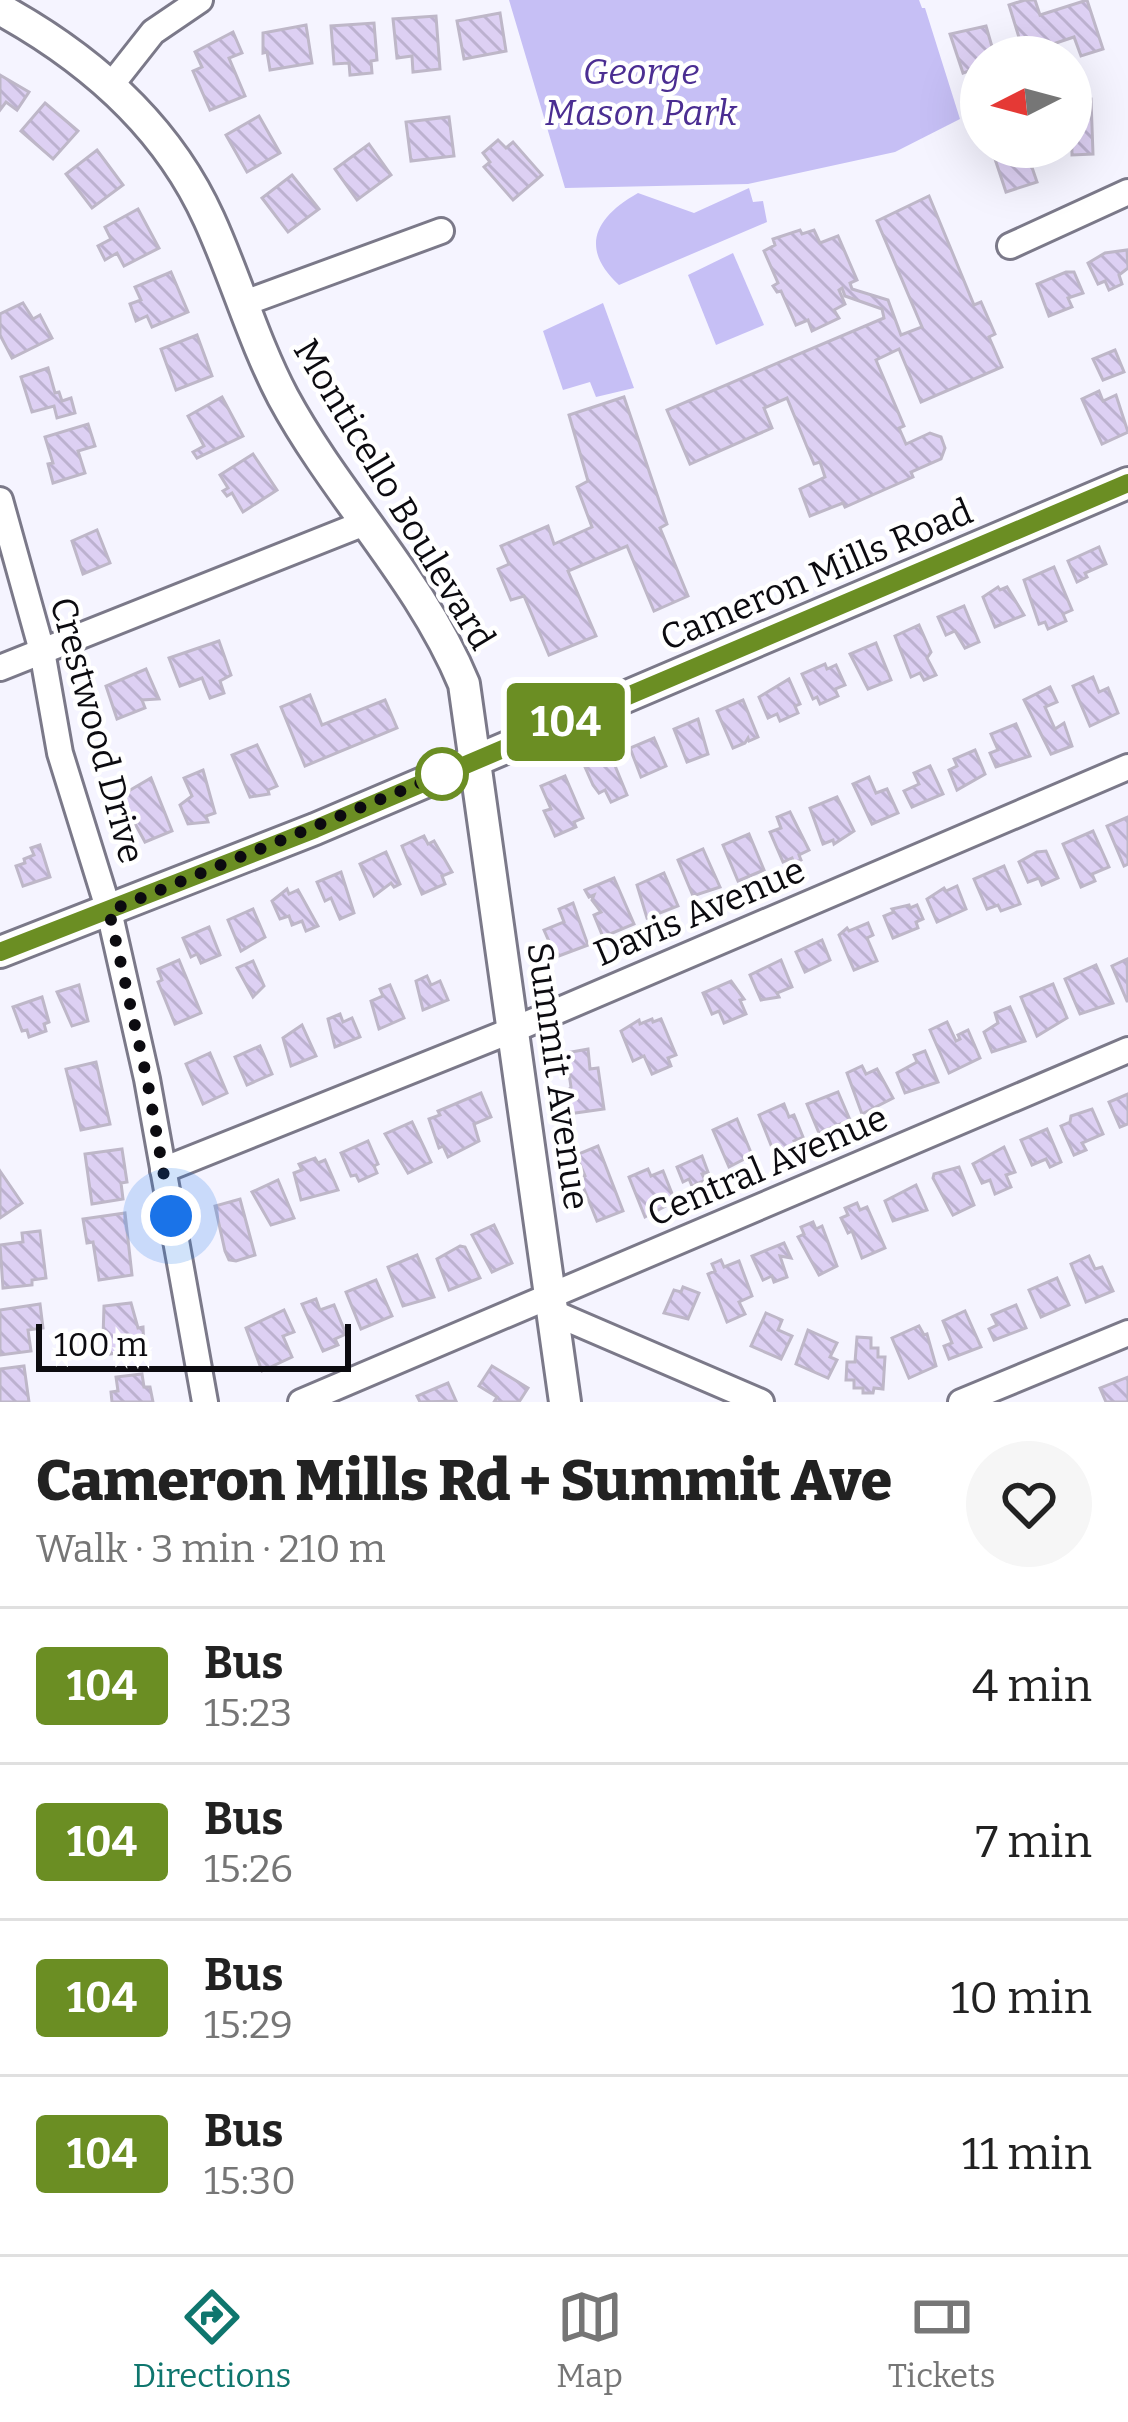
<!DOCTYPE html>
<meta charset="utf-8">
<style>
body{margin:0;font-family:Bitter,serif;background:#f6f6f6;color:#222;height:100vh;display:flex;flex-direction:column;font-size:45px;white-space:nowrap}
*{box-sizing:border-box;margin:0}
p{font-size:39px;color:#767676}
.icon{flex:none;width:66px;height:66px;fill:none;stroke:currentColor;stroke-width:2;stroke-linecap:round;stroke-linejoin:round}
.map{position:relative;height:1402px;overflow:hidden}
.sheet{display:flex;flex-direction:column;background:#fff;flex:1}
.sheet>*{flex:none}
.badge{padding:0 24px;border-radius:9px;font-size:42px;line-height:78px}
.needle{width:78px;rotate:264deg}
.tools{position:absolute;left:960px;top:36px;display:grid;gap:24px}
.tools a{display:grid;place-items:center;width:132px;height:132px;border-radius:50%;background:#fff;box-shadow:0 12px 48px #0002;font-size:60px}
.scale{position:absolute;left:36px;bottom:30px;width:315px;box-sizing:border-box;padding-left:12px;border:6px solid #0c0b10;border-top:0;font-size:33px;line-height:42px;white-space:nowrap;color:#0c0b10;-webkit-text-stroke:9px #fff;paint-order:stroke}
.you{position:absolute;width:60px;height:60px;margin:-30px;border:9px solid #fff;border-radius:50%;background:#1a73e8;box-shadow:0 0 0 18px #1a73e833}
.map>.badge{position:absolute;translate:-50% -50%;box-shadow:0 0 0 6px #fff}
.round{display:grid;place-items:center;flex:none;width:126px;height:126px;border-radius:63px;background:#f6f6f6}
.summary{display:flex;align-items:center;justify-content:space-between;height:204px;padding:0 36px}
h1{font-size:57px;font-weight:800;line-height:90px}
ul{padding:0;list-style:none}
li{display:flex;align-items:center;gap:36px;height:156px;padding:0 36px;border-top:3px solid #e0e0e0}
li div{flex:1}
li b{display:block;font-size:45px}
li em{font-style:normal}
li .badge{min-width:132px;font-weight:700;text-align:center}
.tabs{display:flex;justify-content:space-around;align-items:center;height:168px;border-top:3px solid #e0e0e0;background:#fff;font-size:33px;color:#767676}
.tabs a{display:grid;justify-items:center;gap:6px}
.tabs .selected{color:#0f766e}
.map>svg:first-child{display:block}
.green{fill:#c6bff5}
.building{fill:url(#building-back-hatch);stroke:#beb7c8;stroke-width:3}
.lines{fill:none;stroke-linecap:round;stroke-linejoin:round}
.minor-casing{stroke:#7b7989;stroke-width:30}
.tertiary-casing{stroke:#7b7989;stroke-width:36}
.minor{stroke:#fff;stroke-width:24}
.tertiary{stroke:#fff;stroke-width:30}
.line-casing{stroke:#fff;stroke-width:27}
.line{stroke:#6b8e23;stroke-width:18}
.walk{stroke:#0c0b10;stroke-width:12;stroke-dasharray:0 21.6}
.stop-dot{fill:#fff;stroke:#6b8e23;stroke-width:6}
.labels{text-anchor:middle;stroke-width:9;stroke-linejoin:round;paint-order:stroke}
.park-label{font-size:36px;font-style:italic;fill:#4b2e92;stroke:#fff}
.street-label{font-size:36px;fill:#0c0b10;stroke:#fff}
</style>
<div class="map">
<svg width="1128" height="1402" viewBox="0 0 1128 1402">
<defs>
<pattern id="building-back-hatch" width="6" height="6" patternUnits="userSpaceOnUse" patternTransform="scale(3)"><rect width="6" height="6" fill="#ddd0f3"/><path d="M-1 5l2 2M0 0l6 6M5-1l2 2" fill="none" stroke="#bcb1cf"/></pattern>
</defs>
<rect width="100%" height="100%" fill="#f5f4ff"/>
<g class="green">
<polygon points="509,0 919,0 922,8 925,8 960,119 895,152 748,184 565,188"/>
<path d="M 749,188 L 753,202 L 763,201 L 767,222 L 619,285 C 581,250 592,219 638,193 L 694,213 Z"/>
<polygon points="733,253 764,325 716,345 688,275"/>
<polygon points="603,303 634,388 596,397 590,382 563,390 543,331"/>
</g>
<g class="building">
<polygon points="1025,0 1035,0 1040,15 1087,0 1103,49 1081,56 1074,37 1041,48 1044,57 1025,57 1009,5"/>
<polygon points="500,13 506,51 464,59 457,21"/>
<polygon points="436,16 440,69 413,72 412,56 397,58 393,19"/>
<polygon points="374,23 377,60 371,61 372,73 350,75 349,63 334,64 331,26"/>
<polygon points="306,25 312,63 270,70 267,52 263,53 263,33"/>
<polygon points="986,26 995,57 981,57 981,67 963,73 950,34"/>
<polygon points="233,32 242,53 229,58 245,96 210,110 193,71 202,67 195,52"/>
<polygon points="0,75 29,92 17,110 6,102 0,110"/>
<polygon points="1071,99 1091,99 1093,154 1072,155"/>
<polygon points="45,103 78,131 53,159 21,131"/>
<polygon points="259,116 280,153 247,172 226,135"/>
<polygon points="449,117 454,156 411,161 406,122"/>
<polygon points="498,140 506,148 513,142 542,175 513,200 484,167 490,162 483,153"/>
<polygon points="369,144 391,175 357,200 335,169"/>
<polygon points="991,147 1025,147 1037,182 1006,192"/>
<polygon points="97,150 123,185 92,208 66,174"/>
<polygon points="292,175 319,209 288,232 262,198"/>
<polygon points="929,196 974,305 981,302 995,334 989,337 1002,367 921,402 899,349 876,360 904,426 899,428 906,444 930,433 941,437 945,448 941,459 911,472 913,477 845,507 843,503 810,516 800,489 825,477 820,462 814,464 787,398 764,408 772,428 690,464 667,410 884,318 882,309 845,296 842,288 839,290 845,304 834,310 839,318 812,331 808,320 796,325 781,291 777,292 773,286 778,283 764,251 775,245 773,239 800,230 802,234 814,230 820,243 838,236 857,280 850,283 852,289 888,300 901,335 922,327 877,221"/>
<polygon points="138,209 159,248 124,266 117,253 105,260 98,246 111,239 105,227"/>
<polygon points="1127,250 1128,268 1119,275 1122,284 1109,290 1105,281 1098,284 1088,263 1105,253"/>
<polygon points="171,272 188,312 152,327 147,316 136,321 130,304 141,300 135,287"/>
<polygon points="1066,272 1074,272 1083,293 1068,298 1072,307 1049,316 1037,284"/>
<polygon points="23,303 33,319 40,315 52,338 12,358 0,335 0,314"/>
<polygon points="197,335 212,376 176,390 161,349"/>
<polygon points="1115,350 1124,372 1103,380 1093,359"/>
<polygon points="48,368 55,393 59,392 62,401 71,398 75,413 57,418 54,406 32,412 21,377"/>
<polygon points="1099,391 1103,401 1116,395 1128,432 1102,444 1082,399"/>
<polygon points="222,397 243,436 197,458 193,452 204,446 188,416"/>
<polygon points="624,397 667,524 660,528 688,596 654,611 627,546 568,571 596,636 549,655 524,596 511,600 498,569 509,564 501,546 548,526 554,544 592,527 577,487 588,481 569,415"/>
<polygon points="88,424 95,446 78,451 85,473 53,483 48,464 53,463 45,437"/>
<polygon points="253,454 277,490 243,512 232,493 227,496 223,491 228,488 220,475"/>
<polygon points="97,530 110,563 83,574 72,541"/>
<polygon points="1099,547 1106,564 1085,573 1087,577 1077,582 1068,561"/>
<polygon points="1054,567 1072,610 1063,614 1066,621 1048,629 1045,622 1039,624 1024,580"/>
<polygon points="998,587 1000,590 1007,587 1024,615 995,627 983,597"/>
<polygon points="964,606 979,642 965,648 955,631 946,635 938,617"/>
<polygon points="919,625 931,652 927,658 936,675 924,680 920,673 911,677 895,636"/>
<polygon points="219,641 231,675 220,681 224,693 210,698 202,678 180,686 169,658"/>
<polygon points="876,643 891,680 868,689 850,654"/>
<polygon points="825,664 827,669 836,665 845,685 835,689 838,696 820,704 817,697 813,699 802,674"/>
<polygon points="146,669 159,699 142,700 145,708 117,719 106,686"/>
<polygon points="1093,677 1099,692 1108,688 1118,713 1090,726 1073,686"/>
<polygon points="789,679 800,704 795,706 798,713 780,721 777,714 768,718 759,697"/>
<polygon points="1050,687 1057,702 1045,707 1055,729 1064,723 1072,746 1051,754 1024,700"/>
<polygon points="310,695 322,725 385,700 397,728 305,766 281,707"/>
<polygon points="743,700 758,737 749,741 748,738 745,743 733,748 717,711"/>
<polygon points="698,719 708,754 687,762 674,729"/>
<polygon points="1016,724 1030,756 996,767 990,753 998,750 991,734"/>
<polygon points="654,738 666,766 641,777 630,748"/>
<polygon points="257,745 277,786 268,790 269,794 250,797 232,755"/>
<polygon points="975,750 985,774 957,790 949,770 957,766 954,759"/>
<polygon points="601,756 602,760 611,756 627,795 611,802 605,790 599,793 593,785 585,767"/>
<polygon points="930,766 943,794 912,807 904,791 919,784 914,773"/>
<polygon points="203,770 215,813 206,816 208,822 188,824 180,805 192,796 184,778"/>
<polygon points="565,776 583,818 574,822 576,827 555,836 544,811 551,809 541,786"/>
<polygon points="869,777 876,793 887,789 898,813 872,824 853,784"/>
<polygon points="151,778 172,831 145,842 120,796"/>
<polygon points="837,797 854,831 834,844 833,840 823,844 810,808"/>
<polygon points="790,812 809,850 799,855 801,860 794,863 792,858 783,862 770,832 781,828 777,817"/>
<polygon points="1128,817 1128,864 1124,866 1107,826"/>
<polygon points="1093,831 1109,867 1092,874 1095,881 1081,887 1063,844"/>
<polygon points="749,834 764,870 738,881 723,845"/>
<polygon points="424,836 428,844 434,841 452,872 442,876 445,884 422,894 402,846"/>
<polygon points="40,845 50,877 23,886 16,866 25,863 24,859 34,855 31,848"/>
<polygon points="703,849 720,887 693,896 678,860"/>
<polygon points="1046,851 1058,878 1042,885 1039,878 1028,882 1019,862 1037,852"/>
<polygon points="386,852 400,884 394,887 391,883 374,896 360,864"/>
<polygon points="1004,866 1020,904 1001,911 998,905 987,909 974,879"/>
<polygon points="341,872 354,913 340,919 331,898 325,901 317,882"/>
<polygon points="664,873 678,906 647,918 637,885"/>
<polygon points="614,878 634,924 603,937 594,915 601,912 592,900 594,895 589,897 585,890"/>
<polygon points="957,886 966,909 937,922 927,899 944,888 946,891"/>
<polygon points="287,889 289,894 298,890 318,926 306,931 302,921 292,925 289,916 280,919 272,901"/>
<polygon points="573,903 588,945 556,957 544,930 564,922 559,909"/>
<polygon points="909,905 910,908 917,905 923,919 916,922 918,928 893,938 884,916 894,912 892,909"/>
<polygon points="253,909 265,937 241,951 228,920"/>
<polygon points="868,923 873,935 867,938 877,961 854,970 839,935 847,928 849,931"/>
<polygon points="209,927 220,955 201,963 197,954 191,957 183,938"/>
<polygon points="822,940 830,960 805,972 796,952"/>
<polygon points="1127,959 1128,1001 1127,1001 1112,966"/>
<polygon points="179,960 201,1013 175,1024 158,982 162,980 158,969"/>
<polygon points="781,960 792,987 777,993 779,997 761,1000 750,975"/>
<polygon points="253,961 264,986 253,997 237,968"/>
<polygon points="1096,965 1113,1003 1080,1014 1065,979"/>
<polygon points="427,976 431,985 440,981 448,1000 423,1010 416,981"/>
<polygon points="731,981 744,999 740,1000 746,1014 724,1023 719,1011 712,1014 703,993"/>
<polygon points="1053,984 1067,1018 1037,1036 1021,997"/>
<polygon points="79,985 88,1021 72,1026 57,992"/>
<polygon points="390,985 404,1018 379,1029 371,1001 383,996 380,989"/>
<polygon points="42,997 49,1022 44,1024 46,1031 29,1037 27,1030 22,1031 13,1007"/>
<polygon points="1010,1007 1025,1041 992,1052 984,1032 998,1023 995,1013"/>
<polygon points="340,1014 343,1022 352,1018 360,1037 335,1047 328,1019"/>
<polygon points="652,1019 653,1022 661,1019 676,1055 668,1058 671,1066 652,1074 644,1056 633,1061 621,1031 639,1020 640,1024"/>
<polygon points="947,1022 956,1041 960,1039 958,1035 968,1030 980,1058 949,1073 930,1030"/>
<polygon points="302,1025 316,1056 291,1066 283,1038"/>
<polygon points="260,1046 272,1074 247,1085 235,1057"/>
<polygon points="588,1049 590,1069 598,1068 604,1109 568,1114 565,1095 571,1087 566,1053"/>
<polygon points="925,1051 938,1082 905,1093 897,1073 917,1062 914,1055"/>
<polygon points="210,1053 227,1093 203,1104 186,1064"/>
<polygon points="96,1062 110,1124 81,1130 66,1069"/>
<polygon points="862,1066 866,1074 877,1069 893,1098 862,1114 847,1073"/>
<polygon points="838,1092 850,1120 819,1133 807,1104"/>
<polygon points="481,1093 491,1117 474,1124 479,1141 448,1157 443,1146 439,1148 429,1119 440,1115 438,1111"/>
<polygon points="1128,1094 1128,1124 1120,1127 1109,1102"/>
<polygon points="784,1104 789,1117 794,1115 803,1137 794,1141 797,1148 784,1153 781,1147 773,1150 759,1115"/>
<polygon points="1092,1109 1103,1134 1082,1143 1086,1150 1074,1155 1061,1126 1070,1122 1071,1116"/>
<polygon points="737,1119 752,1155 729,1167 713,1130"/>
<polygon points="412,1122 431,1162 408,1173 385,1134"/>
<polygon points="1047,1129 1061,1162 1050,1167 1046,1159 1032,1165 1021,1140"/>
<polygon points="368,1141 378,1164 374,1166 377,1173 359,1181 356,1175 351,1176 341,1153"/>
<polygon points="598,1146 623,1211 597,1221 580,1179 585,1176 576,1155"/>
<polygon points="1004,1147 1015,1172 1006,1175 1011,1187 995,1194 990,1180 982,1183 973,1164"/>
<polygon points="122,1149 127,1182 121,1183 123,1199 92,1204 85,1154"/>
<polygon points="702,1156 708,1172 702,1174 705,1180 692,1186 689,1179 683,1182 677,1167"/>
<polygon points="315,1158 318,1163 325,1160 338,1190 301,1200 294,1173 302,1170 299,1164"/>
<polygon points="959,1167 974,1205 953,1215 933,1178 934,1174"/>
<polygon points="648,1169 651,1176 663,1171 675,1201 645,1217 629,1177"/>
<polygon points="0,1171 22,1203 0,1218"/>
<polygon points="278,1180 294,1218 271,1225 252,1192"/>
<polygon points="916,1185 927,1210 893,1221 885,1201"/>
<polygon points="240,1199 255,1255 236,1261 229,1260 225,1251 215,1206"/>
<polygon points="857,1203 860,1210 867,1207 885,1248 862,1258 852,1231 848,1233 841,1218 848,1215 845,1208"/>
<polygon points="125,1213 132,1275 99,1280 93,1242 87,1243 83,1219"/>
<polygon points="813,1222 816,1229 822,1226 837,1266 819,1275 798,1237 804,1234 801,1227"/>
<polygon points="494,1225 512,1263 492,1272 472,1235"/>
<polygon points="40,1231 46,1278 32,1280 32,1285 3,1288 0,1245 23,1242 22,1233"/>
<polygon points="784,1243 791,1258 780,1256 787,1277 774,1282 772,1276 763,1280 752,1256"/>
<polygon points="460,1246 465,1247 480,1278 449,1290 437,1259"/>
<polygon points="417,1255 434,1297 403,1306 388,1267"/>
<polygon points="1089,1256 1095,1269 1102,1267 1113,1291 1086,1302 1071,1264"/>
<polygon points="721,1260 724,1267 739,1261 752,1296 739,1302 745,1314 727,1322 708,1274 715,1271 712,1264"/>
<polygon points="1057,1278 1069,1305 1041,1317 1029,1290"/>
<polygon points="376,1280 392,1316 361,1329 346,1292"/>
<polygon points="683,1287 699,1293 688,1319 664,1313 674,1290 681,1292"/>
<polygon points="316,1299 320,1310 334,1305 346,1334 335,1339 338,1345 323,1351 302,1304"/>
<polygon points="131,1303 138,1328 143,1327 144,1349 110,1354 108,1337 103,1338 104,1306"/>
<polygon points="40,1304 43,1328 28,1330 31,1351 0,1355 0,1310"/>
<polygon points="1016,1305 1026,1328 994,1340 989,1329 997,1325 992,1315"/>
<polygon points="284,1310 294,1332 283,1336 292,1357 262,1371 246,1328"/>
<polygon points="965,1311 981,1347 949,1359 944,1346 952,1343 943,1321"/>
<polygon points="766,1313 782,1320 778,1330 792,1336 781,1359 751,1346"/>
<polygon points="919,1326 924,1335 927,1334 936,1366 909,1378 892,1338"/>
<polygon points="808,1330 837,1343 830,1357 837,1360 828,1378 796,1364"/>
<polygon points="857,1337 871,1338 871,1348 878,1348 878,1357 885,1357 883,1389 874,1388 873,1393 863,1393 863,1388 854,1388 854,1380 846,1380 847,1362 855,1362"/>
<polygon points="24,1366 29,1402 0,1402 0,1369"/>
<polygon points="492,1366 528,1388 519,1402 494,1402 497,1397 479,1386"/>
<polygon points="142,1374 144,1387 150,1387 153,1402 112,1402 111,1392 118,1391 116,1377"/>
<polygon points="1128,1377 1128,1402 1106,1402 1100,1388"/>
<polygon points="448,1383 456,1401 420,1402 417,1396"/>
</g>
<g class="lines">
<g class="minor-casing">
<g id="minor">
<polyline points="112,84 153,32 200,0"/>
<polyline points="1010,246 1128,192"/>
<polyline points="242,304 441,231"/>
<polyline points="0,500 42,651 60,753 109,911 147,1079 205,1402"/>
<polyline points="0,668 367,522"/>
<polyline points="163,1170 513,1030 1128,767"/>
<polyline points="554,1313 761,1402"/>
<polyline points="301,1402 1128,1050"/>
<polyline points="961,1402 1128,1333"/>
</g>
</g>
<g class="tertiary-casing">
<g id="tertiary">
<path d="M 0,9 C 89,58 166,124 209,219 C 236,278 253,340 283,397 C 337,497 420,578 464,684 L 565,1402"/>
<polyline points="0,952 315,829 1128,483"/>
</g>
</g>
<use href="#minor" class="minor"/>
<use href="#tertiary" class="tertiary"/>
</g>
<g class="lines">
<g class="line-casing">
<polyline id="line" points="0,952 315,829 1128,483"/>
</g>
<use href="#line" class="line"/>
<polyline class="walk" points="171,1216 147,1079 109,911 442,774"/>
</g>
<circle class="stop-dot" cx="442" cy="774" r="24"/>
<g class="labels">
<g class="park-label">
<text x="641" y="84">George<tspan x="641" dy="41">Mason Park</tspan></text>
</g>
<g class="street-label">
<text transform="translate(395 494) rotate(59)" y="13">Monticello Boulevard</text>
<text transform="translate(816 574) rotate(-23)" y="13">Cameron Mills Road</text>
<text transform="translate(98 730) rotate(75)" y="13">Crestwood Drive</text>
<text transform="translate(699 911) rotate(-23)" y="13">Davis Avenue</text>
<text transform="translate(559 1076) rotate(82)" y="13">Summit Avenue</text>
<text transform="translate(767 1165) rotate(-23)" y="13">Central Avenue</text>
</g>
</g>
</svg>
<div class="tools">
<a><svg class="needle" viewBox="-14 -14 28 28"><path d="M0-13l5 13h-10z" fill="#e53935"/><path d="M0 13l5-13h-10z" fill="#767676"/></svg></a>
</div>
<div class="scale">100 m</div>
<div class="you" style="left:171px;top:1216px"></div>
<b class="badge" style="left:566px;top:722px;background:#6b8e23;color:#fff">104</b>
</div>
<section class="sheet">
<div class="summary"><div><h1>Cameron Mills Rd + Summit Ave</h1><p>Walk · 3 min · 210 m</p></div><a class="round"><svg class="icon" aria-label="heart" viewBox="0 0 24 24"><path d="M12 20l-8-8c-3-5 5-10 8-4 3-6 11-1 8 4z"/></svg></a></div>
<ul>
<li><span class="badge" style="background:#6b8e23;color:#fff">104</span><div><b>Bus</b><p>15:23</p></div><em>4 min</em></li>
<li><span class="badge" style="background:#6b8e23;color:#fff">104</span><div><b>Bus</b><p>15:26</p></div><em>7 min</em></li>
<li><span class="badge" style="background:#6b8e23;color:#fff">104</span><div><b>Bus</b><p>15:29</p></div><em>10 min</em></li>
<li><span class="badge" style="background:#6b8e23;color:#fff">104</span><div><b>Bus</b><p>15:30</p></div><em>11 min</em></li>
</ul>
</section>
<nav class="tabs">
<a class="selected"><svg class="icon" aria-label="directions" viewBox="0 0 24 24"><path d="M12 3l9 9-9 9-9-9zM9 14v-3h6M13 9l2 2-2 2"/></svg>Directions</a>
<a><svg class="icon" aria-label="map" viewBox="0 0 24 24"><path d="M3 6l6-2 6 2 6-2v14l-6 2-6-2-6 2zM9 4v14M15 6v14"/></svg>Map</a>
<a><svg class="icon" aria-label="tickets" viewBox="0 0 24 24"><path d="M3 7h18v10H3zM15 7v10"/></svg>Tickets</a>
</nav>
